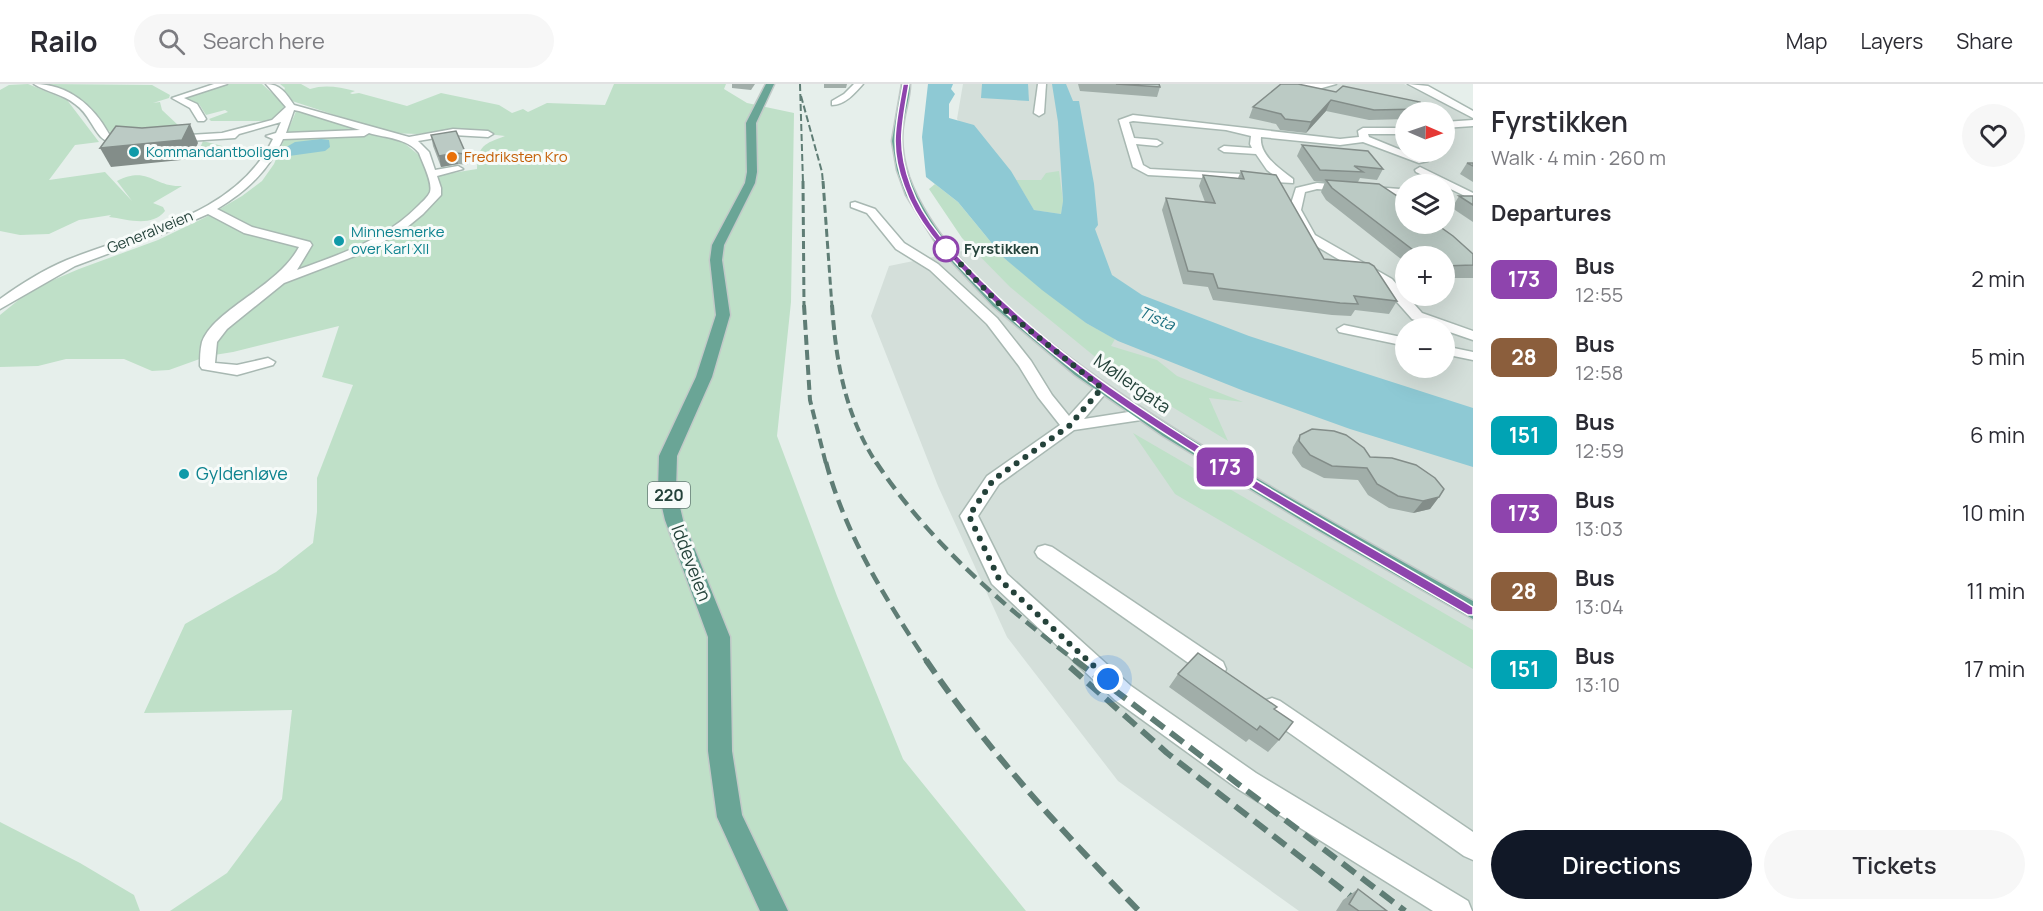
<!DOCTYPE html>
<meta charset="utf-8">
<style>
body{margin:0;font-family:Manrope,sans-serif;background:#f7f7f7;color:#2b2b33;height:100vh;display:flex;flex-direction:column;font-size:22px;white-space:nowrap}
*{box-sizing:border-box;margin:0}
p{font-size:20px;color:#7c7c81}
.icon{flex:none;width:33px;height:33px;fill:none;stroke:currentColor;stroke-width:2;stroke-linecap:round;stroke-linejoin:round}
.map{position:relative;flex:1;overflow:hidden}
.side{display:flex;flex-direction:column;background:#fff;width:570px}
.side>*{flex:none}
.badge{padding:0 12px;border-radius:9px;font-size:21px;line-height:39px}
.needle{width:39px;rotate:92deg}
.buttons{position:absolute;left:1395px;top:18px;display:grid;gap:12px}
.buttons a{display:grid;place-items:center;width:60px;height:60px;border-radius:50%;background:#fff;box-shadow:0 6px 24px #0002;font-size:30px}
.you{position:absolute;width:30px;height:30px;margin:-15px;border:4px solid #fff;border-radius:50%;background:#1a73e8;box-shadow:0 0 0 9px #1a73e833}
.map>.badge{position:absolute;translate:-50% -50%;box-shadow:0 0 0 3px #fff}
h2{padding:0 18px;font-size:22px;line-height:54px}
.round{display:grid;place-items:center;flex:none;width:63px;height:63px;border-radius:32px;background:#f7f7f7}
.head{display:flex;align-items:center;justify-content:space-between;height:102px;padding:0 18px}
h1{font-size:28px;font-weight:600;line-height:45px}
.primary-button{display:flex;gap:12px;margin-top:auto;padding:12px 18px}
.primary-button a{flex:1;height:69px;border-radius:36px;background:#111827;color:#fff;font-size:24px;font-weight:600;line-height:69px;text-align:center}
.primary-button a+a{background:#f7f7f7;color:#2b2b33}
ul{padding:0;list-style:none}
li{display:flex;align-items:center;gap:18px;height:78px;padding:0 18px}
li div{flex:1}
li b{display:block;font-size:22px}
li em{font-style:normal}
li .badge{min-width:66px;font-weight:700;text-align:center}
header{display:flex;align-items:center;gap:36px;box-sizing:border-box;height:84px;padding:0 30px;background:#fff;border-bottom:2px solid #e1e1e2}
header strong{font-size:28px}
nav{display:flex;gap:33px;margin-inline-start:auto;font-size:21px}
.search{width:420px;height:54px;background:#f7f7f7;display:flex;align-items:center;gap:15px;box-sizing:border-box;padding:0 21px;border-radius:33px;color:#7c7c81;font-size:22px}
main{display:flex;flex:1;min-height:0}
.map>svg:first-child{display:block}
.built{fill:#d4dfda;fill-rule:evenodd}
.green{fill:#bfe0c8}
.water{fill:#8ec9d4}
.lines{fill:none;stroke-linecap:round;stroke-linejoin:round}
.minor-casing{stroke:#a8b8b2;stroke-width:3}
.major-casing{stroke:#c2cac8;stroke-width:3}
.minor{fill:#fff;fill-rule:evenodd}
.major{fill:#6aa596;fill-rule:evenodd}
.rail-far4{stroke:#5f7d75;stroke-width:2;stroke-dasharray:7 3;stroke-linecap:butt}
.rail-far3{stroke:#5f7d75;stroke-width:3;stroke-dasharray:8 4;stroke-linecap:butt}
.rail-far2{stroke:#5f7d75;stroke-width:4;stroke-dasharray:10 5;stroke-linecap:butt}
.rail-far1{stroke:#5f7d75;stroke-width:4.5;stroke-dasharray:13 7;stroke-linecap:butt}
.rail{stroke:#5f7d75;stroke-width:6;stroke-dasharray:16 8;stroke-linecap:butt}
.wall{fill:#a1aea9}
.shaded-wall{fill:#838d89}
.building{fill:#bbcac4;stroke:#838d89;stroke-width:1.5}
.line{fill:#8e44ad;stroke:#fff;stroke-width:1.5}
.walk{stroke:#24423a;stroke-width:6;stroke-dasharray:0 10.8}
.culture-dot{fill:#0f9aa8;stroke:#f7fbf9;stroke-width:2}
.food-dot{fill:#e8710a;stroke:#f7fbf9;stroke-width:2}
.stop-dot{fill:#fff;stroke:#8e44ad;stroke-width:3}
.labels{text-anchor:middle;stroke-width:6;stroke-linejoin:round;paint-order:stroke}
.far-culture-label{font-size:15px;fill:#0d838f;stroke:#f7fbf9;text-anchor:start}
.far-food-label{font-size:15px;fill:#c56008;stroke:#f7fbf9;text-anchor:start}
.far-street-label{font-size:15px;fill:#24423a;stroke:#f7fbf9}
.far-stop-label{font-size:15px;font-weight:bold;fill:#24423a;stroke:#f7fbf9;text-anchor:start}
.far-water-label{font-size:16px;font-style:italic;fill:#1c6f80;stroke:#f7fbf9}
.shield{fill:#f7fbf9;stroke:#637a73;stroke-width:1.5}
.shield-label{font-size:16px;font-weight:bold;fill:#24423a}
.street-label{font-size:18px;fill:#24423a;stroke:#f7fbf9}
.culture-label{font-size:18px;fill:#0d838f;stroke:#f7fbf9;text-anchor:start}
</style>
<header>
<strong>Railo</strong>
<div class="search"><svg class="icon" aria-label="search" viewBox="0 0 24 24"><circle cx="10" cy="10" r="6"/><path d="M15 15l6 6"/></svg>Search here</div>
<nav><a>Map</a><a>Layers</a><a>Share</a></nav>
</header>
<main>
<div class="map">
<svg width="1473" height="827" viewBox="0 0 1473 827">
<rect width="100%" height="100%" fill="#e6efeb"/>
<path class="built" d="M 963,0 L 1404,0 L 1473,34 L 1473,827 L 1299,827 L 1118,697 L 1007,553 L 938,402 L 871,232 L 889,182 L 977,164 L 1024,124 L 957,35 ZM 1406,28 L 1444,28 L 1444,68 L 1406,68 ZM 1406,100 L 1444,100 L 1444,140 L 1406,140 ZM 1406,172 L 1444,172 L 1444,212 L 1406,212 ZM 1406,244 L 1444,244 L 1444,284 L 1406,284 Z"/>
<g class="green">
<path d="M 28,0 L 67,16 L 99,58 L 75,61 L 49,96 L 105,88 L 132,117 L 117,97 C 148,81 155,104 182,102 L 153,119 L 163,123 L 165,127 C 151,144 127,135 109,133 L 111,131 L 79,136 L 49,150 L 20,151 L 0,147 L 0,6 L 9,1 Z"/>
<path d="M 47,0 L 152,1 L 170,11 L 169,14 L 153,19 L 160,18 L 162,26 L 179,42 L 115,52 C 105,45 101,35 93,26 C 81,15 62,5 47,0 Z"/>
<polygon points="226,0 262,0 284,20 283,30 275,37 211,37 209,35 228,28 225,26 206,31 199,20 186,14 188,11"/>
<path d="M 280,0 L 301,0 L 310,5 C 325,0 339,3 355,7 L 350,9 L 352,10 L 359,9 L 407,22 L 441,9 L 499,21 L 512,29 L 523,25 L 528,28 L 547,19 L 605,21 L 614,0 L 726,0 L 724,5 L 747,19 L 794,29 L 791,218 L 777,352 L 837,512 L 903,675 L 1026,827 L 170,827 L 227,789 L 282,715 L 292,626 L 144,629 L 185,540 L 276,488 L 313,459 L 317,428 L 317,394 L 353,301 L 322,293 L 339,242 L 233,268 L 208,272 L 169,286 L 152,287 L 124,275 L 66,275 L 38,282 L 0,283 L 0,231 L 32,205 L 79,185 L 158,156 L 206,133 L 242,112 L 262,97 L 274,80 L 297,25 L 404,59 L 420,72 L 428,93 L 477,85 C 478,61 484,60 505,52 L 452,46 L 417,50 L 390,49 L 292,17 L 283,9 L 285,4 Z"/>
<polygon points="203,57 226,63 222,72 195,75"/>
<polygon points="1059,87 1063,117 1061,130 1034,126 1016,96 1041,96 1046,89"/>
<polygon points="935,100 958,118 1004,174 1086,239 1115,255 1111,262 1157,276 1177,292 1243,318 1209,314 1228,357 1110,285 1010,203 962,154 929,105"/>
<polygon points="1133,349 1473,546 1473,585 1175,410"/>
<polygon points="0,738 80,779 134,811 140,827 0,827"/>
</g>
<g class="water">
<polygon points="928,0 953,0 951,5 955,10 949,20 949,34 974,41 1011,87 1034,126 1061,130 1063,117 1058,38 1052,0 1066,0 1073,17 1079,17 1094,100 1098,141 1095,145 1112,191 1142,211 1249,252 1473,324 1473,383 1350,345 1244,307 1118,257 1086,239 1042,206 1004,174 958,118 926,93 922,53"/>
<polygon points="982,0 1028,0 1029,17 981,14"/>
<polygon points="321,55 329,56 330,63 325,67 289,72 282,70 283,65 295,58"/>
</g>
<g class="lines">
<g class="minor-casing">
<g id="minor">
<path d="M 34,0 C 68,0 93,21 109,50 L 135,58 C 127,64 108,60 101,53 C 91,42 89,30 75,20 C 63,10 46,8 34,0 Z"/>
<polygon points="214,0 227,0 184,14 197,20 206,35 204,37 198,37 190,24 172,14"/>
<path d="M 266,0 C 280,0 286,9 294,21 L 409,53 L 453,45 L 488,47 L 493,50 L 488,53 L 453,51 L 418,57 L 429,68 L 435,86 L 458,82 L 463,85 L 437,92 L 441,104 L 441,111 L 423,130 L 406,144 L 368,167 L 284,199 L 227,245 L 217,258 L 215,279 L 237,281 L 268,274 L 275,278 L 273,281 L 237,291 L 202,285 L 200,282 C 200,274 200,266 202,258 C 214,225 278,203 299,163 L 244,149 L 208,130 L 169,147 L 75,182 L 0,225 L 0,215 C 21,200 43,186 67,176 C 141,146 235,133 273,55 L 266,52 L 276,49 L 281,38 L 239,50 L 235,54 L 173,58 L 168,55 L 173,52 L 222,49 L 272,36 L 286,23 ZM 294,26 L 299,27 L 360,46 L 286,49 ZM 369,49 C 386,54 407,54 419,69 C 422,78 433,98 430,108 C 428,113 422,118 418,122 C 386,155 339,171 297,186 L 312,161 L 310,158 L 252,143 L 217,125 C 247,107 268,87 283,55 L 364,52 Z"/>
<path d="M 854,0 L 863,0 C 855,9 845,21 832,21 L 832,17 L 844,10 Z"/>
<polygon points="1038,0 1046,0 1044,29 1039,32 1034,29"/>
<polygon points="1288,0 1336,0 1315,6"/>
<polygon points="1408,0 1428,2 1473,27 1473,34"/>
<path d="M 1133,31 L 1340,55 L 1359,53 L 1358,47 L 1363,44 L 1406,44 L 1406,50 L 1368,50 L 1369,53 L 1428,77 L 1419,79 L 1363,58 L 1340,61 L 1261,53 C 1259,71 1280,85 1293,95 L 1293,99 L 1148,91 L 1133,83 L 1119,36 ZM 1133,37 L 1226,46 L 1251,52 L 1250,60 L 1252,64 L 1224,62 L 1219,65 L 1224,68 L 1256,70 L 1267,86 L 1275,92 L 1150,85 L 1143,81 L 1136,60 L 1157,62 L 1162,59 L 1157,56 L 1134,54 L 1129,38 Z"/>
<polygon points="1473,36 1473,42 1444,44 1444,38"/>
<polygon points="1420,83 1473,109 1473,116 1416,88 1415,86"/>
<polygon points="1317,99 1400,105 1406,103 1406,110 1401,111 1317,105 1305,108 1301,126 1315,151 1392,195 1422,229 1473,247 1473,256 1412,235 1382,201 1306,156 1289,126 1296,104"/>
<polygon points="855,118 875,125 904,159 938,180 997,234 1031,277 1052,311 1069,332 1097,301 1102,299 1110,304 1084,335 1141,326 1149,331 1141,336 1074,346 999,400 978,432 1007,490 1131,602 1256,689 1468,817 1472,827 1433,827 1238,705 1115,616 992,500 960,432 987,392 1060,341 1038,313 1019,282 987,240 930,186 896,165 867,129 851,123 851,119"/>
<polygon points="1344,241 1406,254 1406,262 1339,248 1337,245"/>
<polygon points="1444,262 1473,268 1473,276 1444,270"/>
<polygon points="1045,461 1052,463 1223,578 1226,585 1223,592 1215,594 1207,592 1038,473 1035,468 1038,463"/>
<polygon points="1272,614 1280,617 1473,748 1473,776 1464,772 1264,631 1261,624 1264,617"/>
</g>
</g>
<g class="major-casing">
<g id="major">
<polygon points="766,0 774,0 756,39 757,88 755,99 724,161 722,176 730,231 712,293 677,372 676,406 683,436 730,553 732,667 742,731 788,827 760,827 717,733 708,667 708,553 665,436 658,406 659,372 696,293 716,231 710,176 712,161 745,99 747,88 746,39"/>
<path d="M 902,0 L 910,0 C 910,12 906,24 904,36 C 900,55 903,75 909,93 C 956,221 1166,341 1280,408 C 1344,445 1408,481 1473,517 L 1473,535 L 1314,444 L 1163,352 L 1075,291 L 993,222 L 939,164 L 906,111 L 897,86 L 892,57 Z"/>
</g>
</g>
<use href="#minor" class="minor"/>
<use href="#major" class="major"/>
<g class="rail-far4">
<polyline points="800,0 803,99"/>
<polyline points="801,12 822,88 823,99"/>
</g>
<g class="rail-far3">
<polyline points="803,97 804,223"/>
<polyline points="823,97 832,223"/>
</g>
<g class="rail-far2">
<polyline points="804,221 810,316 826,380"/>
<path d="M 832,221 C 836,278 845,331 877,380"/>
</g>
<g class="rail-far1">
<path d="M 826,378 C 845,450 886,516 927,578"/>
<path d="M 876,378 C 929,458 1001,520 1077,578"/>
</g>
<g class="rail">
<path d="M 926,576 C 988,667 1063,748 1139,827"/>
<polyline points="1075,576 1405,827"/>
<polyline points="1070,583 1167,669 1370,827"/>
</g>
</g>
<g class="wall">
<polygon points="732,0 755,0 751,6 732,4"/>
<polygon points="824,0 847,0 846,4 824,4"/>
<polygon points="1078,0 1159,0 1160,3 1157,13 1080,7"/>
<polygon points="1281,0 1420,25 1418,28 1406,28 1406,35 1369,36 1326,27 1306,49 1280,46 1276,40 1249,34 1253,23"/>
<polygon points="431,51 466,70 468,81 458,80 441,83 433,62"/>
<polygon points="1302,61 1383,85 1377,96 1360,94 1358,98 1473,170 1473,194 1444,194 1444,172 1406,172 1406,179 1326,116 1321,108 1325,98 1314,97 1297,72"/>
<polygon points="1467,79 1473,79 1473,98 1460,90"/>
<polygon points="1241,87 1324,175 1397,217 1389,230 1355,226 1351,232 1332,231 1213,216 1208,203 1183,200 1162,126 1166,114 1205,118 1199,102 1203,91 1238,94"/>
<polygon points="1459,112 1473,112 1473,138 1452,124"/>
<polygon points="1300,351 1370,373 1439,413 1430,425 1413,429 1389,424 1368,411 1358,396 1324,394 1302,383 1292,369 1293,363"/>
<polygon points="1178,590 1274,625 1279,656 1268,668 1249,655 1246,658 1169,603"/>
<polygon points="1358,805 1387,827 1336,827 1343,816"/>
</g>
<g class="shaded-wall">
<polygon points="1331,16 1326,27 1306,49 1311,38"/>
<polygon points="190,40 198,59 191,75 111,83 100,64"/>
<polygon points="455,69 458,80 441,83 439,72"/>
<polygon points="1439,413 1430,425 1413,429 1423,417"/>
</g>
<g class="building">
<polygon points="1116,0 1159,0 1160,3"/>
<polygon points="1281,0 1298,0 1336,8 1343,2 1420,18 1420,25 1374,26 1331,16 1311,38 1285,35 1281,30 1253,23"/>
<polygon points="190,40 182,56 100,64 116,42 142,44"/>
<polygon points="456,47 466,70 455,69 439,72 431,51"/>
<polygon points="1302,61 1368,67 1383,85 1354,82 1363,88 1320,86"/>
<polygon points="1467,79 1473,79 1473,82"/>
<polygon points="1241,87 1276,91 1324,175 1369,179 1374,182 1397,217 1354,212 1358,220 1340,219 1218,204 1213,190 1188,187 1166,114 1215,119 1203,91 1244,95"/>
<polygon points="1326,96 1379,100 1406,118 1406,140 1436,140 1453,152 1473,170 1473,181 1444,182 1444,172 1421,172 1332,104"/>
<polygon points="1459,112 1473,112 1473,121"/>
<polygon points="1312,345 1334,347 1346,351 1364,364 1370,373 1392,374 1416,381 1435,394 1444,405 1439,413 1423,417 1398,412 1377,400 1367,384 1332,382 1310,371 1299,357 1300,351"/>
<polygon points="1198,569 1277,623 1274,625 1293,638 1279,656 1260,642 1257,646 1178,590"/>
<polygon points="1358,805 1387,827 1359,827 1349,820"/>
</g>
<path class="line" d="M 903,0 L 909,0 C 902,40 896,62 911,102 C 924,139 953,168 981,196 C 1053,269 1139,325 1227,379 C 1309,429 1394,476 1473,523 L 1473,531 L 1468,531 C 1384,482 1300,434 1218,383 C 1130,329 1045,272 973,197 C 946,169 917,140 904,102 C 889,63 896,40 903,0 Z"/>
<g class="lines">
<polyline class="walk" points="946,165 1008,229 1102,304 1069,342 993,396 969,432 999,495 1108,595"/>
</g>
<g class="culture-dot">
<circle cx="134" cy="68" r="6"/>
<circle cx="339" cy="157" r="6"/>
<circle cx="184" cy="390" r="6"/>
</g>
<circle class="food-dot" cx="452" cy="73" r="6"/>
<circle class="stop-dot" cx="946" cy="165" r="12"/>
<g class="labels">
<g class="far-culture-label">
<text x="146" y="73">Kommandantboligen</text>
<text x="351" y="153">Minnesmerke<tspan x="351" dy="17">over Karl XII</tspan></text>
</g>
<g class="far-food-label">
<text x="464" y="78">Fredriksten Kro</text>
</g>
<g class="far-street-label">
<text transform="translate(150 148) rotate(-22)" y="5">Generalveien</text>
</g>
<g class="far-stop-label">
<text x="964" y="170">Fyrstikken</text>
</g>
<g class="far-water-label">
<text transform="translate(1157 234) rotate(23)" y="6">Tista</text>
</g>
<rect class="shield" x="648" y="398" width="42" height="26" rx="4.5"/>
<g class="shield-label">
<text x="669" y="417">220</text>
</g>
<g class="street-label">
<text transform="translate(1132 300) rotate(35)" y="6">Møllergata</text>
<text transform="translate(691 479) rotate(69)" y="6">Iddeveien</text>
</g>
<g class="culture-label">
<text x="196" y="396">Gyldenløve</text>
</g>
</g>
</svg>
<div class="buttons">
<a><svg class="needle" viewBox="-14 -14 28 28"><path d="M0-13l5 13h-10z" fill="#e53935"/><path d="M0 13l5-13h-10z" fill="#7c7c81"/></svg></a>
<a><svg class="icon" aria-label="layers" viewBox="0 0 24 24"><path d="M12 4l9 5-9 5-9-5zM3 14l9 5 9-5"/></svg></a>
<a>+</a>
<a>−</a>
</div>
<div class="you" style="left:1108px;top:595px"></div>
<b class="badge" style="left:1225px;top:383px;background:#8e44ad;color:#fff">173</b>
</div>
<section class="side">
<div class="head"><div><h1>Fyrstikken</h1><p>Walk · 4 min · 260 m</p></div><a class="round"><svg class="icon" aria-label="heart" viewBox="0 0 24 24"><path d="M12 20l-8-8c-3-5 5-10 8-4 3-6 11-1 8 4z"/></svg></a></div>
<h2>Departures</h2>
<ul>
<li><span class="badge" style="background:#8e44ad;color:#fff">173</span><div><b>Bus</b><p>12:55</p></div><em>2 min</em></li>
<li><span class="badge" style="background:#8b5e3c;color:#fff">28</span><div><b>Bus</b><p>12:58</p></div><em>5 min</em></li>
<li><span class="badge" style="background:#00a3b4;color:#fff">151</span><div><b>Bus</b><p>12:59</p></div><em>6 min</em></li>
<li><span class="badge" style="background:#8e44ad;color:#fff">173</span><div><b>Bus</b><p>13:03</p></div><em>10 min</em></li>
<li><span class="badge" style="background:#8b5e3c;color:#fff">28</span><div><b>Bus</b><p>13:04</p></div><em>11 min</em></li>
<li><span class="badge" style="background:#00a3b4;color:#fff">151</span><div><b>Bus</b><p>13:10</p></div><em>17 min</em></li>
</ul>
<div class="primary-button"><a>Directions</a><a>Tickets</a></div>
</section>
</main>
